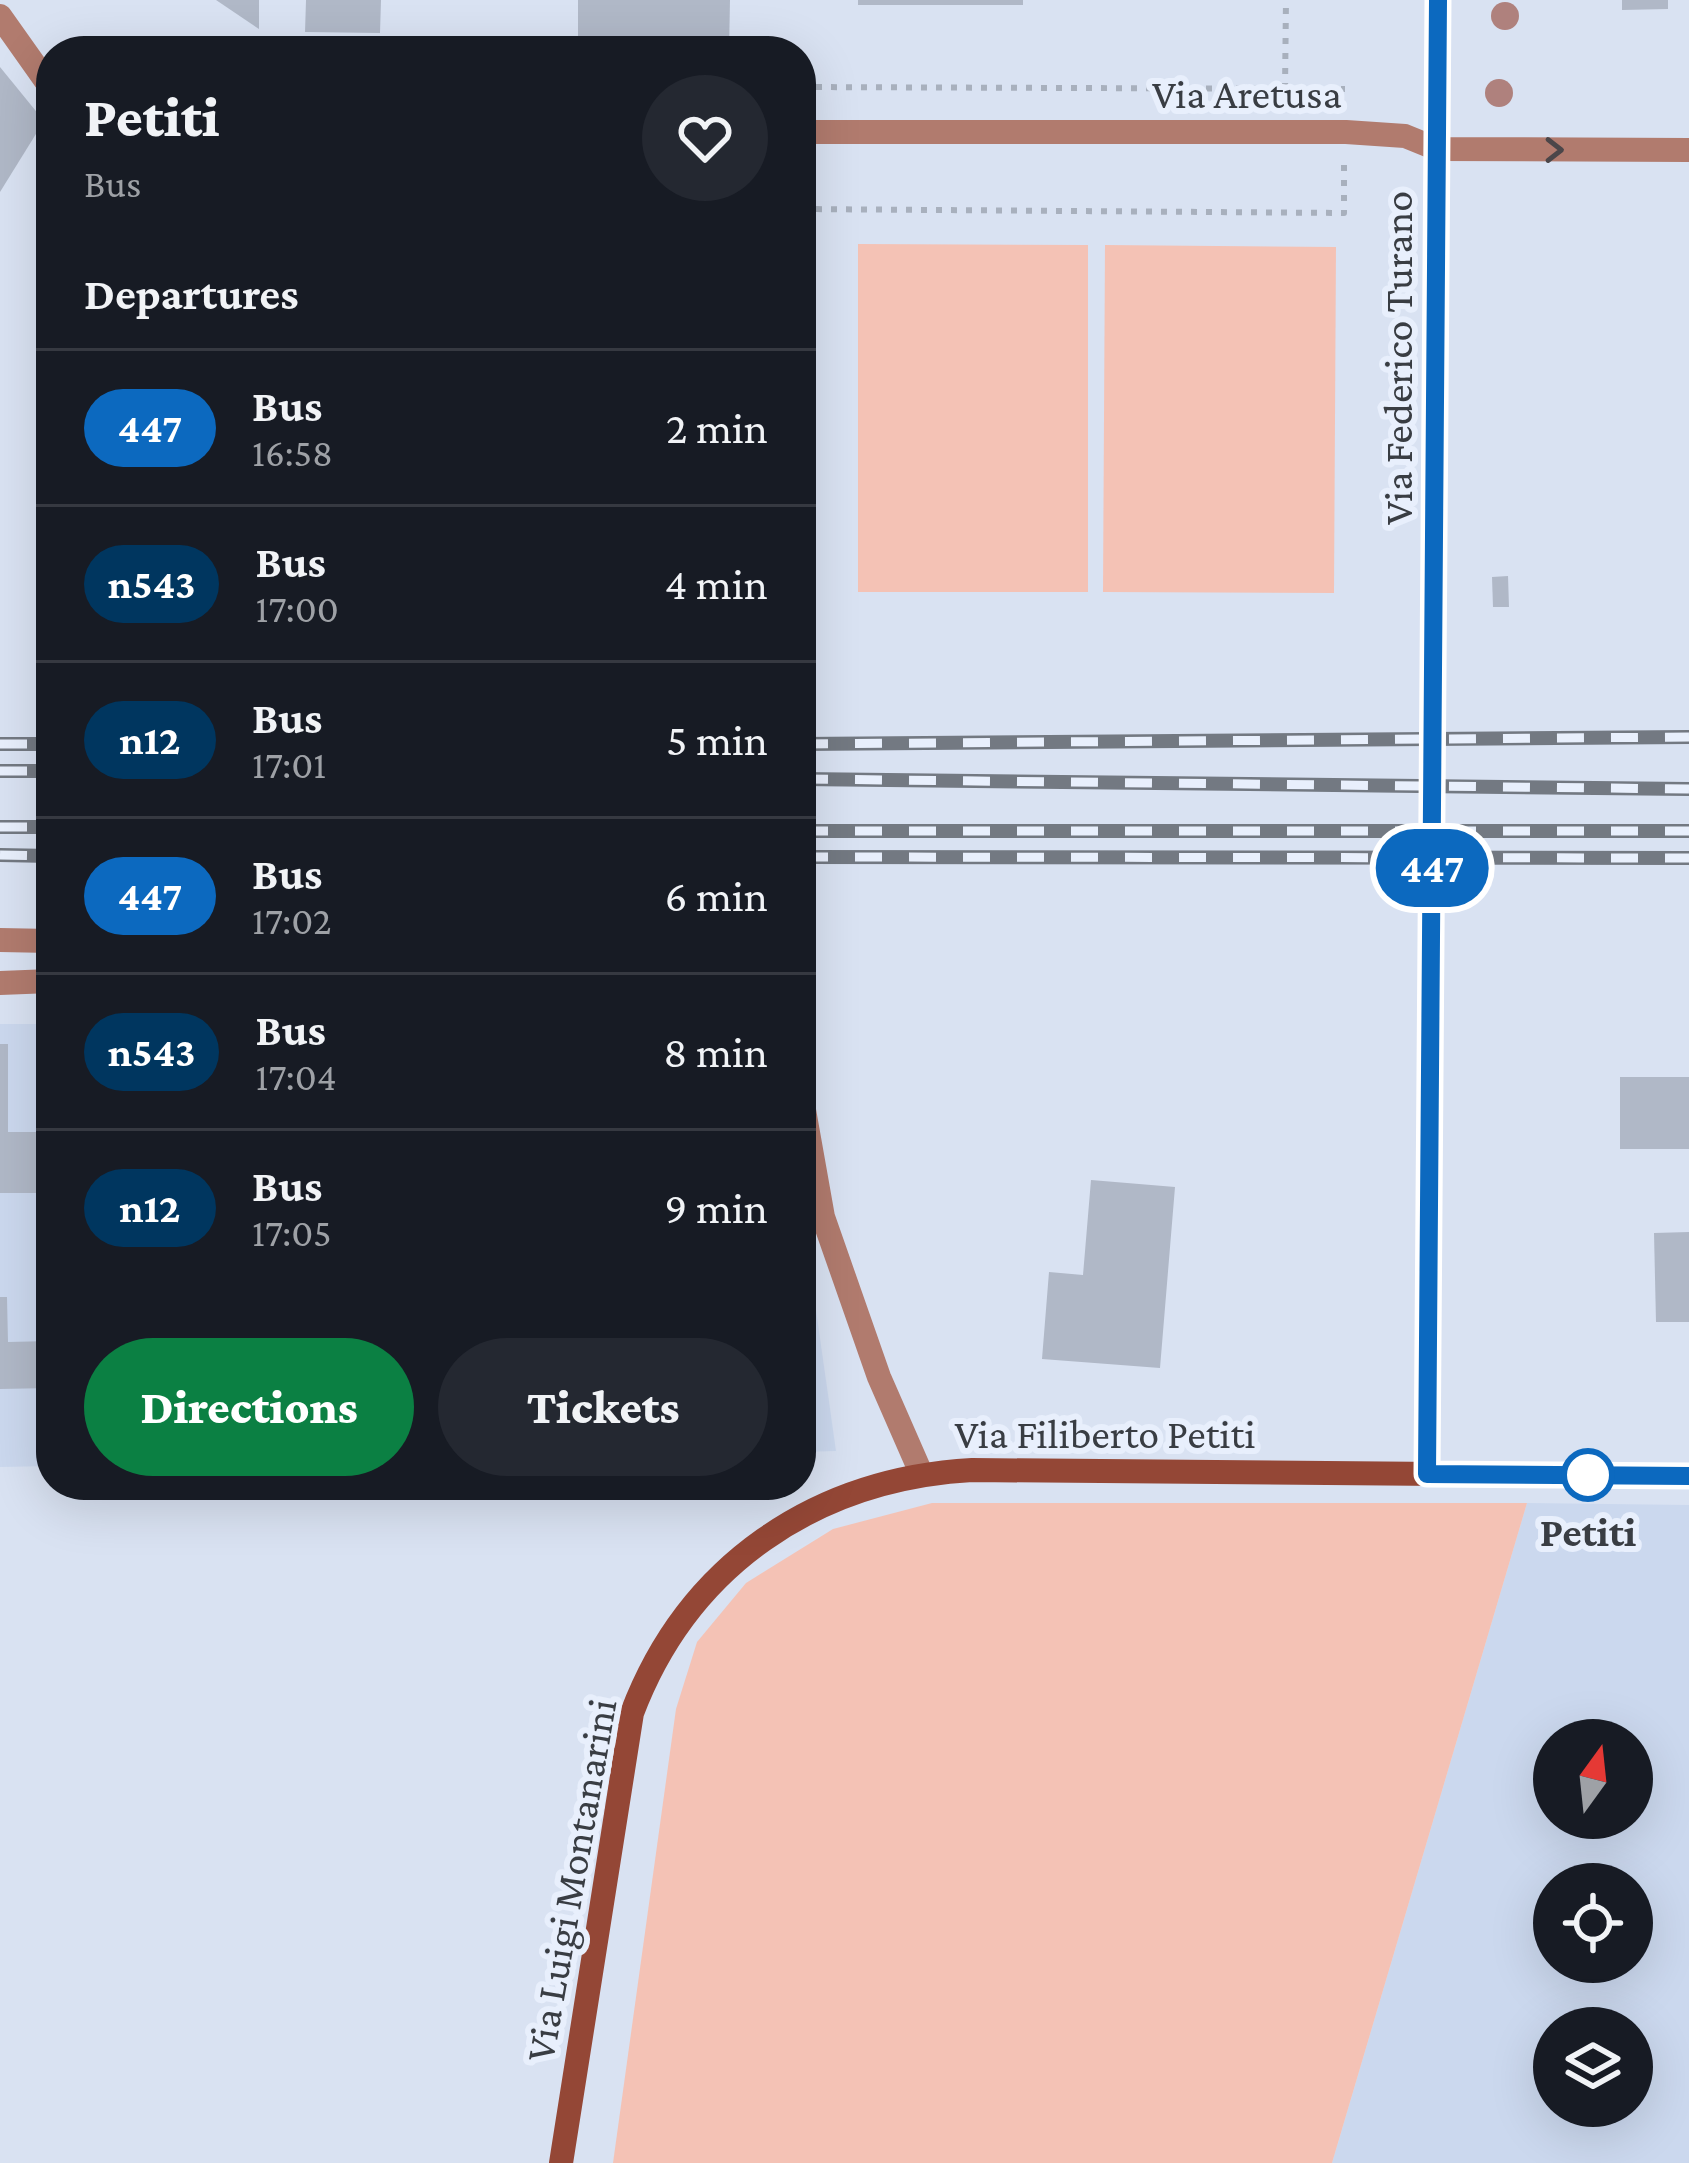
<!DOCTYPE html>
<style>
body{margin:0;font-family:"Crimson Pro",serif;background:#242831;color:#f1f3f6;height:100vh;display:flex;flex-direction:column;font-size:45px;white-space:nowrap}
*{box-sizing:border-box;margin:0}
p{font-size:39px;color:#9ea1a6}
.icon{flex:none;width:66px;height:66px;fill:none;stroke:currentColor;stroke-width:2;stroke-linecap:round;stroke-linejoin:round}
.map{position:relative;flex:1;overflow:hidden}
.panel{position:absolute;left:36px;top:36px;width:780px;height:1464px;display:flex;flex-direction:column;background:#171b24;border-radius:48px;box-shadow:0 12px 48px #0002}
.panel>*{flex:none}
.badge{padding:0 24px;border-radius:39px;font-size:42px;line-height:78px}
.needle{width:78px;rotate:15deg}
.fabs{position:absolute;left:1533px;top:1719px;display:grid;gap:24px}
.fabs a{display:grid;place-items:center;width:120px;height:120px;border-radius:50%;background:#171b24;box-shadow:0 12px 48px #0002;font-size:60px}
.map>.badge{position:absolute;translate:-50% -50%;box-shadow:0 0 0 6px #fff}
h2{padding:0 48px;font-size:45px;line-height:108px}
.round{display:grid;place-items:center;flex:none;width:126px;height:126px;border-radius:63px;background:#242831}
.summary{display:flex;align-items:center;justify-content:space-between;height:204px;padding:0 48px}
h1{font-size:57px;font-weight:800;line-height:90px}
.action{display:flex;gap:24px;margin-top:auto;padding:24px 48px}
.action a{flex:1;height:138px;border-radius:72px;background:#0b8043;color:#fff;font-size:48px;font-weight:800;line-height:138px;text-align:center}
.action a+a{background:#242831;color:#f1f3f6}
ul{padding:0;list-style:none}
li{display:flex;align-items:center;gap:36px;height:156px;padding:0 48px;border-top:3px solid #363941}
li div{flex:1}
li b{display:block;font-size:45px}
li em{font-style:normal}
li .badge{min-width:132px;font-weight:700;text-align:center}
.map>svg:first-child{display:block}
.built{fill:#cbd8ee;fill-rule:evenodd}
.green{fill:#f4c2b5}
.building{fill:#b0b8c7}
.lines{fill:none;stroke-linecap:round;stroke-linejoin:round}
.secondary-tunnel{stroke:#b9c1cf;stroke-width:24;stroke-dasharray:24 12;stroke-linecap:butt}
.path{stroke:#a8b0bd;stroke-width:6;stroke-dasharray:6 9;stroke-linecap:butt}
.street{stroke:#b17b6e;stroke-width:24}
.secondary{stroke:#944736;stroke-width:24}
.rail-casing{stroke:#737982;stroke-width:14}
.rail{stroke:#e8effc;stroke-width:9;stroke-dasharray:27;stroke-linecap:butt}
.tree{fill:#af817d}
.oneway{stroke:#4b4649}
.line-casing{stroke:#fff;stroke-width:27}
.line{stroke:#0c69bf;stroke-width:18}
.stop-dot{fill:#fff;stroke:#0c69bf;stroke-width:6}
.labels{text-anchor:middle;stroke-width:12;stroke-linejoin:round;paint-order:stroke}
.street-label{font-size:42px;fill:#393d43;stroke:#e8effc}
.stop-label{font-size:42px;font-weight:bold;fill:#393d43;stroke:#e8effc}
</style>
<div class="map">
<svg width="1689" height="2163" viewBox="0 0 1689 2163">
<rect width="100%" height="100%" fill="#d9e2f2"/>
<g class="built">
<polygon points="0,1024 51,1024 51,1466 0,1467"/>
<polygon points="801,1204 836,1451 801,1452"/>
<path d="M 1527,1503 L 1689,1505 L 1689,2163 L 1332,2163 ZM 1554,1740 L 1632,1740 L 1632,1818 L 1554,1818 ZM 1554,1884 L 1632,1884 L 1632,1962 L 1554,1962 ZM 1554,2028 L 1632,2028 L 1632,2106 L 1554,2106 Z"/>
</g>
<g class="green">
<polygon points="858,244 1088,245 1088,592 858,592"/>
<polygon points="1105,245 1336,247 1334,593 1103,592"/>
<polygon points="801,346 816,346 814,587 801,586"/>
<polygon points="932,1503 1527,1503 1332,2163 613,2163 676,1709 697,1642 746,1583 833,1529"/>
</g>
<g class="building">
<polygon points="216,0 259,0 259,29"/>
<polygon points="306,0 381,0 380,33 305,32"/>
<polygon points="578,0 730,0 729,51 578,51"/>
<rect x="858" y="0" width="165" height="5"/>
<polygon points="1622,0 1668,0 1668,9 1622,10"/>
<polygon points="0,67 44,121 0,192"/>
<polygon points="801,238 816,239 815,286 801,286"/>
<polygon points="1508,576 1509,607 1493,607 1492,577"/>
<polygon points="0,1044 8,1044 8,1132 51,1132 51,1193 0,1193"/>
<rect x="1620" y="1077" width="69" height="72"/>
<polygon points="1091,1180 1175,1187 1160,1368 1042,1359 1049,1272 1083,1275"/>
<polygon points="1689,1232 1689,1322 1656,1322 1654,1233"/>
<polygon points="0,1297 7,1297 8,1342 51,1341 51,1388 0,1389"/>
</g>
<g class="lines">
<polyline class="secondary-tunnel" points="1432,889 1433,717"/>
<g class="path">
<polyline points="801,87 1345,89"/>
<polyline points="1285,89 1286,0"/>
<polyline points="801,209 1344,213 1344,160"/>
</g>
<g class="street">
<polyline points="0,16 51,88"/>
<polyline points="801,132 1346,132 1405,136 1437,149 1689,150"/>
<polyline points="0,940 51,941"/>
<polyline points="0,983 51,981"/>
<polyline points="801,1093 823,1217 879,1377 921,1473"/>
</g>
<g class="secondary">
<polyline points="1433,717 1438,0"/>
<polyline points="1427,1473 1432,889"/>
<path d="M 561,2163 L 632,1713 C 688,1565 815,1479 972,1470 L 1689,1476"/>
</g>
<g class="rail-casing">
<g id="rail">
<polyline points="0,744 51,744"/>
<polyline points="801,744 1689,737"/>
<polyline points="0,771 51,771"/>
<polyline points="801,779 1689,789"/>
<polyline points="0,827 51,827"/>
<polyline points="801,831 1689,831"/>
<polyline points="0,855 51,856"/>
<polyline points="801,857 1689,858"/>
</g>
</g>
<use href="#rail" class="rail"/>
</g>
<g class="tree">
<circle cx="1505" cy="16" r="14"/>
<circle cx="1499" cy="93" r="14"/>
</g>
<defs><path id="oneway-chevron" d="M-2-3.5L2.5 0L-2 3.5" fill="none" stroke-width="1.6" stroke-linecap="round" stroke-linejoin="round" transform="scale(3)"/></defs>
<use class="oneway" href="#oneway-chevron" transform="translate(1554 150)"/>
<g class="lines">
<g class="line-casing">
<polyline id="line" points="1438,0 1427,1474 1689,1476"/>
</g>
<use href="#line" class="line"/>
</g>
<circle class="stop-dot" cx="1588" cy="1475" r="24"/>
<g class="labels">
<g class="street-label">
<text x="1247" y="108">Via Aretusa</text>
<text transform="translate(1397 358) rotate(-90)" y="15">Via Federico Turano</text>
<text x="1105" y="1448">Via Filiberto Petiti</text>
<text transform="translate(570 1880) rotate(-80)" y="15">Via Luigi Montanarini</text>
</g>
<g class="stop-label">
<text x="1588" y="1546">Petiti</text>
</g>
</g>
</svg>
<div class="fabs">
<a><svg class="needle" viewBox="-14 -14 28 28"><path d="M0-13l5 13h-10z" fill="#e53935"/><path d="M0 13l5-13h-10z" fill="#9ea1a6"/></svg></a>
<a><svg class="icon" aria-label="locate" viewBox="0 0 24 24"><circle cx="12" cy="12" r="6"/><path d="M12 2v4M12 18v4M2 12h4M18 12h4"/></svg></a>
<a><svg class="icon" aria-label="layers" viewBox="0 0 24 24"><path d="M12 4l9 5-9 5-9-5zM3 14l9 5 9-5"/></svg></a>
</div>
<b class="badge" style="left:1432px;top:868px;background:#0c69bf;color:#fff">447</b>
<section class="panel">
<div class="summary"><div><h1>Petiti</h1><p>Bus</p></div><a class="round"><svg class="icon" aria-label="heart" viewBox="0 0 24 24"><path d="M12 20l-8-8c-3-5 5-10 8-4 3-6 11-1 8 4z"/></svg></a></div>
<h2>Departures</h2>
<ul>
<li><span class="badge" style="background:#0c69bf;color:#fff">447</span><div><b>Bus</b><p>16:58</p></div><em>2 min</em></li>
<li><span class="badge" style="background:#00365f;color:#fff">n543</span><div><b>Bus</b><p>17:00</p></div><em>4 min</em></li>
<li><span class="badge" style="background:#00365f;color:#fff">n12</span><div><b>Bus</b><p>17:01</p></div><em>5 min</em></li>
<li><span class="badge" style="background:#0c69bf;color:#fff">447</span><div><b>Bus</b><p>17:02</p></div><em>6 min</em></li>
<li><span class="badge" style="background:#00365f;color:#fff">n543</span><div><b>Bus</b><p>17:04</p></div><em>8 min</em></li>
<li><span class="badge" style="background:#00365f;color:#fff">n12</span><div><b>Bus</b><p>17:05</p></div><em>9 min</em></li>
</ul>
<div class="action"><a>Directions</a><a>Tickets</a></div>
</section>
</div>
